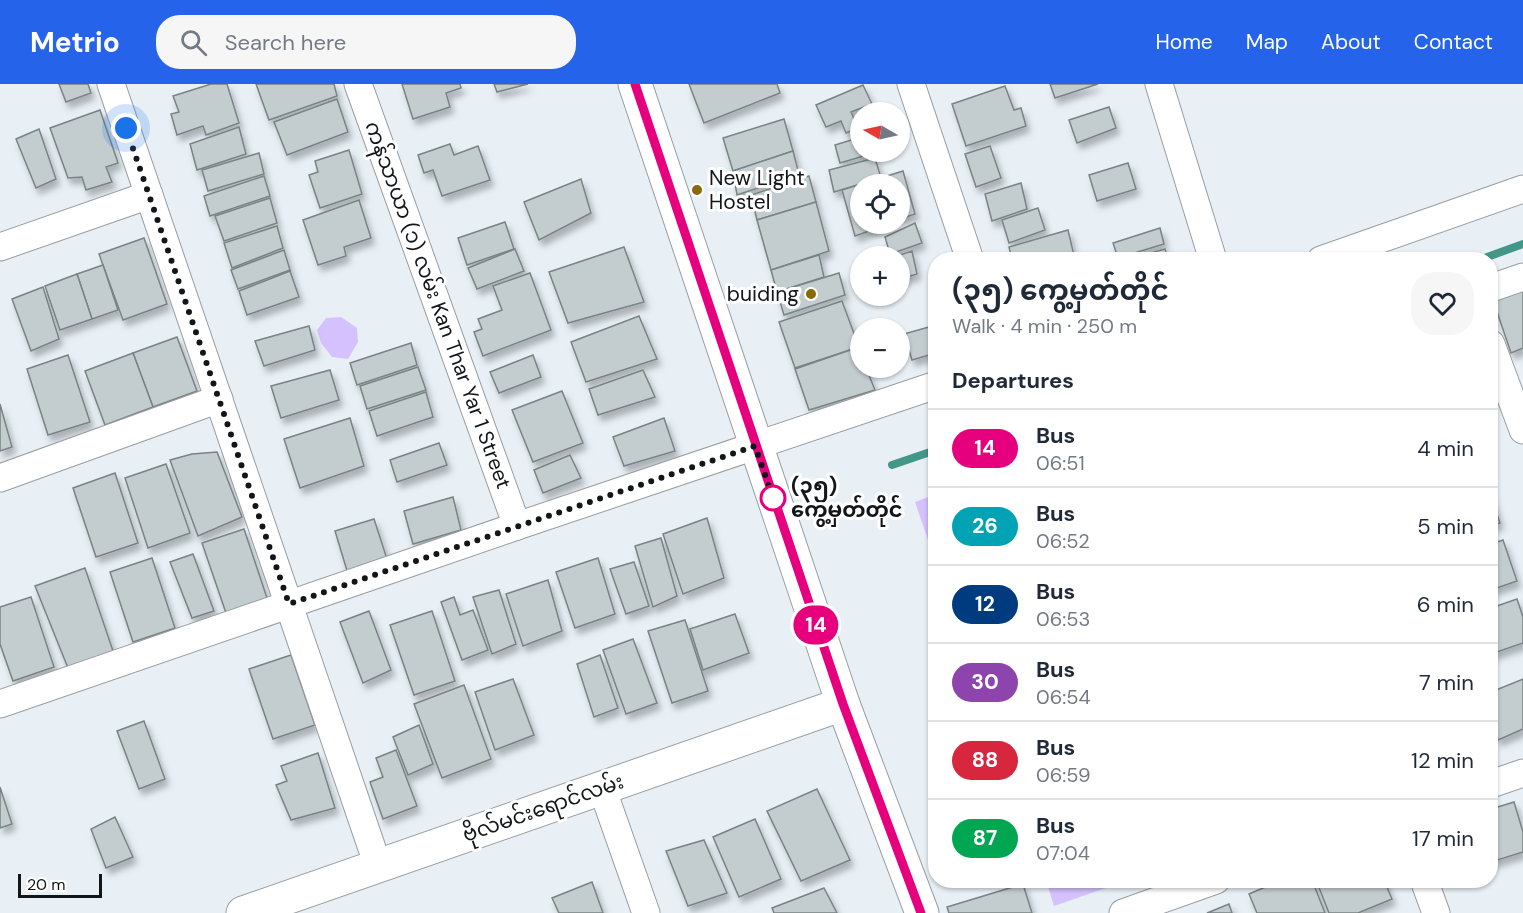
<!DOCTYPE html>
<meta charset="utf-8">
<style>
body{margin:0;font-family:"DM Sans","Noto Sans Myanmar",sans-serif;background:#f6f6f7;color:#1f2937;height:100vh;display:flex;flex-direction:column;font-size:22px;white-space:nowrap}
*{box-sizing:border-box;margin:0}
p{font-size:20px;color:#747a83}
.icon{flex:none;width:33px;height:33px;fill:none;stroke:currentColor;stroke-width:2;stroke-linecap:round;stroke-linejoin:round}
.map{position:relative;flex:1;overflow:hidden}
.details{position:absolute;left:928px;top:168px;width:570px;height:636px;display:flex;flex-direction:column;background:#fff;border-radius:24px;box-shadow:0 2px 4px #0004}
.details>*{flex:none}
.badge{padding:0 12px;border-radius:20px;font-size:21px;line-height:39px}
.needle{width:39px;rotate:279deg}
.tools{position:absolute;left:850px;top:18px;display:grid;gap:12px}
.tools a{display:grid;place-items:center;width:60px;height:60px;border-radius:50%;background:#fff;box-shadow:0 2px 4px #0004;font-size:30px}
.scale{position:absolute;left:18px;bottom:15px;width:84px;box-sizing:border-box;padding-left:6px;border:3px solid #131618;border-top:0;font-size:16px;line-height:21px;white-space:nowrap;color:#131618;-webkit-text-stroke:4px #fff;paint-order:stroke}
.you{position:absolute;width:30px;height:30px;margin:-15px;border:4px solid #fff;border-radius:50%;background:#1a73e8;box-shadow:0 0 0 9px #1a73e833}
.map>.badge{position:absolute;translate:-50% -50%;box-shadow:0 0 0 3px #fff}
h2{padding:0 24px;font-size:22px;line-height:54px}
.round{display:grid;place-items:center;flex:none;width:63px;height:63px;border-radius:24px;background:#f6f6f7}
.overview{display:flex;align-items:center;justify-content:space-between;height:102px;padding:0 24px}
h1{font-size:28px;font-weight:700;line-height:45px}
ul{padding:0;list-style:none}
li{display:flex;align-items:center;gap:18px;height:78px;padding:0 24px;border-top:2px solid #e0e1e3}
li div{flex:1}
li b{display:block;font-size:22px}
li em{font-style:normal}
li .badge{min-width:66px;font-weight:700;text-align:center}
header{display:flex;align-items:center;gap:36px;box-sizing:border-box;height:84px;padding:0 30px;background:#2563eb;color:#fff}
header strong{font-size:28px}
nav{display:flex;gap:33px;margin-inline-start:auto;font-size:21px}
.search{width:420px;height:54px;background:#f6f6f7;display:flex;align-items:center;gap:15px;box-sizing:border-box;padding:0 21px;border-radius:24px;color:#747a83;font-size:22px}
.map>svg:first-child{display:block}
.green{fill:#d5c1fd}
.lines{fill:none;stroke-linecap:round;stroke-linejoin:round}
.stream{stroke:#439789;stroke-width:8}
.building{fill:#c3cdcf;stroke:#798384;stroke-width:1.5;filter:url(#shadow)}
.street-casing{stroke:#979ea3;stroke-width:29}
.secondary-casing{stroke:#979ea3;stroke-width:35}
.primary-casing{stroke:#979ea3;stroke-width:35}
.street{stroke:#fff;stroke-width:27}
.secondary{stroke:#fff;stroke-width:33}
.primary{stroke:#fff;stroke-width:33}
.line-casing{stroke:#fff;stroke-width:14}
.line{stroke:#e6007e;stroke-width:9}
.walk{stroke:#131618;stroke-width:6;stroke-dasharray:0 10.8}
.poi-dot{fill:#876a06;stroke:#fff;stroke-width:2}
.stop-dot{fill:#fff;stroke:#e6007e;stroke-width:3}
.labels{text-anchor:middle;stroke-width:6;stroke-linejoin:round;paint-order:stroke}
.poi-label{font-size:21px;fill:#131618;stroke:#fff;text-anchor:start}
.street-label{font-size:21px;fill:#131618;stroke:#fff}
.stop-label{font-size:21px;font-weight:bold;fill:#131618;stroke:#fff;text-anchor:start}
</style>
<header>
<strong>Metrio</strong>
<div class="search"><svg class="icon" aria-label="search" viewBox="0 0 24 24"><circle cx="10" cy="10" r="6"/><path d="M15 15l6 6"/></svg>Search here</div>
<nav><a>Home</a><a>Map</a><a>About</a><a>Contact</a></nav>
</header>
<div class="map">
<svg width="1523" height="829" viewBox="0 0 1523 829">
<defs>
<filter id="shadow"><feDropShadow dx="3.5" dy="6" stdDeviation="3" flood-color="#0004"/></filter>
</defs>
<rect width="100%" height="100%" fill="#e8f0f6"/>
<g class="green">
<polygon points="341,233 357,244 358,258 348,275 332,273 321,259 317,246 326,234"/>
<polygon points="936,410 936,479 915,418"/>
<polygon points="1046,796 1126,796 1126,797 1054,822"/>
</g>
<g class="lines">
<g class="stream">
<polyline points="1479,176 1523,160"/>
<polyline points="892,381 936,366"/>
</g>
</g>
<g class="building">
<polygon points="59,0 88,0 91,9 66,18"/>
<polygon points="211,0 227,0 239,39 206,51 203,42 177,51 171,30 179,28 173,12"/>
<polygon points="256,0 334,0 337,12 269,36"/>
<polygon points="402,0 460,0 461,4 446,9 450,23 413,35"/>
<polygon points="494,0 528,0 497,8"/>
<polygon points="689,0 777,0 780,9 704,39"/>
<polygon points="1050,0 1098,0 1055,14"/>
<polygon points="863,1 872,20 851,28 858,44 846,49 841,37 826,43 816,21"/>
<polygon points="1005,2 1014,26 1021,24 1026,42 966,62 952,20"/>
<polygon points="337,15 348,48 287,71 274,38"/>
<polygon points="1109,23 1116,44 1077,59 1069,36"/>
<polygon points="100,26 118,79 106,83 112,98 86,106 82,93 68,94 50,44"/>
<polygon points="784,35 793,67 733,87 723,54"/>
<polygon points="239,43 246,70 197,86 190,60"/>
<polygon points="39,45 56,95 36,104 16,55"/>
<polygon points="861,53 861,68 877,68 840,79 835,61"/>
<polygon points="450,60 454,71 478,62 490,96 442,112 433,86 424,89 418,71"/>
<polygon points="990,62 1001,94 976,103 965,70"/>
<polygon points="349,66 362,110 320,124 309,91 318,88 315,77"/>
<polygon points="793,67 799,90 737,111 733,87"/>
<polygon points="259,69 264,90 208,107 202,86"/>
<polygon points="875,74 881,94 834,108 829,86"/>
<polygon points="1128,79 1136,105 1097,117 1089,91"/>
<polygon points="903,87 915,130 900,135 900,100 861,100 861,140 889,140 855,152 842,106"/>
<polygon points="264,92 270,112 210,132 204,112"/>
<polygon points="809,92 816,118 757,136 751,111"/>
<polygon points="581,95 591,129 539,156 524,118"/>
<polygon points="1021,99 1027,125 992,137 985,110"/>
<polygon points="270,114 277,139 224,157 215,132"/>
<polygon points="359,116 371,154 344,163 346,172 318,181 303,136"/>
<polygon points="816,118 829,167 771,186 757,136"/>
<polygon points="1038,124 1045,146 1009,159 1002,136"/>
<polygon points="505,138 514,165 467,181 458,154"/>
<polygon points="915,139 922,159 890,170 885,153"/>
<polygon points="277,142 283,164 232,184 224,159"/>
<polygon points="1160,144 1164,160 1118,174 1113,159"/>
<polygon points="1068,146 1075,176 1012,176 1009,163"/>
<polygon points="144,154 167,220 123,236 99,170"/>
<polygon points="624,163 644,218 568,239 549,188"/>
<polygon points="515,165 524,187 477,205 468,184"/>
<polygon points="1165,165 1169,176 1125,176"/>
<polygon points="284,166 290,186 238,205 231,186"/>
<polygon points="912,167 917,190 900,195 900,172 897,172"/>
<polygon points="819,171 824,193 777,208 771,186"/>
<polygon points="103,181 118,226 92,235 77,190"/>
<polygon points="290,187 299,213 247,231 239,207"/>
<polygon points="530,189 551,246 483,272 474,248 482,245 478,235 502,226 493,202"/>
<polygon points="839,189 845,211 784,231 777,208"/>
<polygon points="77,190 92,235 60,246 45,202"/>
<polygon points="43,203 59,255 31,267 12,215"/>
<polygon points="1523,205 1523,264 1511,269 1493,216"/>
<polygon points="842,217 859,263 795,284 779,238"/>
<polygon points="639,232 657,275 586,298 571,258"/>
<polygon points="936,241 936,269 912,276 904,250"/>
<polygon points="309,242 315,266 264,282 255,257"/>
<polygon points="177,253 197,307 153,323 133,269"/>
<polygon points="411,259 417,281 357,301 350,279"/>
<polygon points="859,263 861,269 861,284 866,284 875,306 809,326 795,285"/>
<polygon points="133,269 153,323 105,341 85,287"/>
<polygon points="68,271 90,338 48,351 27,285"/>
<polygon points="533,271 541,293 499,309 490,288"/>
<polygon points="418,283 426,306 367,325 360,302"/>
<polygon points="330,286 339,316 281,334 271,302"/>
<polygon points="643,286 655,313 598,331 589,305"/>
<polygon points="562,307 583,359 533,378 512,326"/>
<polygon points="426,308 433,333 377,352 369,327"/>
<polygon points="0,320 12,363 0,367"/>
<polygon points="350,334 364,382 300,404 284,355"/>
<polygon points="664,334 675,367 624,382 613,353"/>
<polygon points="439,359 447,381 397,398 390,376"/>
<polygon points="217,368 242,433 198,452 170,376 192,370"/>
<polygon points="570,371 581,394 543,409 534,386"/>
<polygon points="166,380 190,449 148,464 125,394"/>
<polygon points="115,389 138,459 96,473 73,404"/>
<polygon points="1491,412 1500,439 1491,442"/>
<polygon points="453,413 461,446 413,460 404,427"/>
<polygon points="707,434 724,494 683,510 663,450"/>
<polygon points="374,435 388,478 348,490 335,447"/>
<polygon points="244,445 267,514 226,529 202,459"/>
<polygon points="661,454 677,512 653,523 635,462"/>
<polygon points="1503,456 1517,497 1491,506 1491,460"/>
<polygon points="193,470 214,527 192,534 170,478"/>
<polygon points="152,474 175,544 133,558 110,488"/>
<polygon points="598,474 615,530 575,544 556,488"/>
<polygon points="634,478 649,522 626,530 610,485"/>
<polygon points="85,484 113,567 68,584 35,502"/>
<polygon points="548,496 562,547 523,562 506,510"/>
<polygon points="499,506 516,560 492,570 473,513"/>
<polygon points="31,513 54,583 13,597 0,560 0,523"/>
<polygon points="454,513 460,531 473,526 488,566 462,576 441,518"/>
<polygon points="1517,515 1523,533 1523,559 1491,570 1491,524"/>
<polygon points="369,527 391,586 363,599 340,538"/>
<polygon points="432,527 455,597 414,611 390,541"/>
<polygon points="735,530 749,569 703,586 690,545"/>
<polygon points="685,536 708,607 672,619 648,547"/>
<polygon points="633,555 657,619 626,630 603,566"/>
<polygon points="291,571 315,641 273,655 249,585"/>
<polygon points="600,571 618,624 594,633 577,580"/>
<polygon points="513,595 534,651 495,666 475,608"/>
<polygon points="1523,595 1523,645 1498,656 1491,639 1491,608"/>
<polygon points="464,601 491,675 442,694 414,620"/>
<polygon points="144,637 165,695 139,705 117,647"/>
<polygon points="419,641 433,680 408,691 393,653"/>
<polygon points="396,666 417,722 383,735 370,698 383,693 376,674"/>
<polygon points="318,669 335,724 291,736 276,701 287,697 281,682"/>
<polygon points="0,703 12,740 0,744"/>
<polygon points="817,705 850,776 801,797 767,727"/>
<polygon points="1514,718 1523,748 1523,768 1491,778 1491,725"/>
<polygon points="115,733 133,773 106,784 91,745"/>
<polygon points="755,735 781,795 739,813 713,753"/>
<polygon points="704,756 727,809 688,822 666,767"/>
<polygon points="1282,796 1312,796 1325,829 1257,829 1249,810"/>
<polygon points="1316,796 1384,796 1392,815 1358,829 1329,829"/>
<polygon points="592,798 603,829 559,829 552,814"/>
<polygon points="1023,800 1032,829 949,829 947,823"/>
<polygon points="824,804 837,829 774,829 772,824"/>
<polygon points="1229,820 1232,829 1207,829"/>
</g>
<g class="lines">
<g class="street-casing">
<g id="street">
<polyline points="111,0 378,782"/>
<polyline points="358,0 517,442"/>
<polyline points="911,0 970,176"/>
<polyline points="1159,0 1213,176"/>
<polyline points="0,163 149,111"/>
<polyline points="1321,176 1523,105"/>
<polyline points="1491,204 1523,193"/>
<polyline points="1491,260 1523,346"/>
<polyline points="0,394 219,315"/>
<polyline points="0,620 517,442 936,301"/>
<polyline points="1491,700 1523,689"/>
<polyline points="602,704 646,829"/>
<polyline points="1424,796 1436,829"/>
<polyline points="1123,829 1216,796"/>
</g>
</g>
<g class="secondary-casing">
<polyline id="secondary" points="243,829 843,620"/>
</g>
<g class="primary-casing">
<polyline id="primary" points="635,0 843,620 922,829"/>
</g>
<use href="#street" class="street"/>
<use href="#secondary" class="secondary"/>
<use href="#primary" class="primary"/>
</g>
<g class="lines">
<g class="line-casing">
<polyline id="line" points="635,0 843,620 921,829"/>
</g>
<use href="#line" class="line"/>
<polyline class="walk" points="126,44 289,520 755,362 773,414"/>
</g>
<g class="poi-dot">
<circle cx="697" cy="106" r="6"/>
<circle cx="811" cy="210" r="6"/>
</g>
<circle class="stop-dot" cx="773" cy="414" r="12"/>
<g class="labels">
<g class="poi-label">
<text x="709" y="101">New Light<tspan x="709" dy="24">Hostel</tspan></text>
<text x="799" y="217" text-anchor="end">buiding</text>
</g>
<g class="street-label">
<text transform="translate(438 221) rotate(70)" y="7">ကန်သာယာ (၁) လမ်း Kan Thar Yar 1 Street</text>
<text transform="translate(543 724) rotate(-19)" y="7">ဗိုလ်မင်းရောင်လမ်း</text>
</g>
<g class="stop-label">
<text x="791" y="409">(၃၅)<tspan x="791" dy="24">ကွေ့မှတ်တိုင်</tspan></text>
</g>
</g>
</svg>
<div class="tools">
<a><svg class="needle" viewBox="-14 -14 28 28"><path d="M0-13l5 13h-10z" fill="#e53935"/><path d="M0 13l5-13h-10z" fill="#747a83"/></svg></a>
<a><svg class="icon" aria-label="locate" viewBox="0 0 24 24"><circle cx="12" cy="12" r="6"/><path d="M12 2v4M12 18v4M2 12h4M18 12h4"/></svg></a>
<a>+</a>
<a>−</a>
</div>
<div class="scale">20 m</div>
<div class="you" style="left:126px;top:44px"></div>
<b class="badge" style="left:816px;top:541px;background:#e6007e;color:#fff">14</b>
<section class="details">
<div class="overview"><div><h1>(၃၅) ကွေ့မှတ်တိုင်</h1><p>Walk · 4 min · 250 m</p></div><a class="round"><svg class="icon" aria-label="heart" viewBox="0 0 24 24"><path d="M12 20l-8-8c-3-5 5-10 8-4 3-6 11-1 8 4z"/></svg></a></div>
<h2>Departures</h2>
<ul>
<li><span class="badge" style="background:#e6007e;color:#fff">14</span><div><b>Bus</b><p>06:51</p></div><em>4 min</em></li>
<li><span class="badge" style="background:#00a3b4;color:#fff">26</span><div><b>Bus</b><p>06:52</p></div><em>5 min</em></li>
<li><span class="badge" style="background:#003b80;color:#fff">12</span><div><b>Bus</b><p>06:53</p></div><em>6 min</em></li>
<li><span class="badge" style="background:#8e44ad;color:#fff">30</span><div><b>Bus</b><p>06:54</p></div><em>7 min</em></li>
<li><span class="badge" style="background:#d7263d;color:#fff">88</span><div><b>Bus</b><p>06:59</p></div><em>12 min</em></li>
<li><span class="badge" style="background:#00a651;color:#fff">87</span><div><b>Bus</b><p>07:04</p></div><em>17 min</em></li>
</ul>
</section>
</div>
